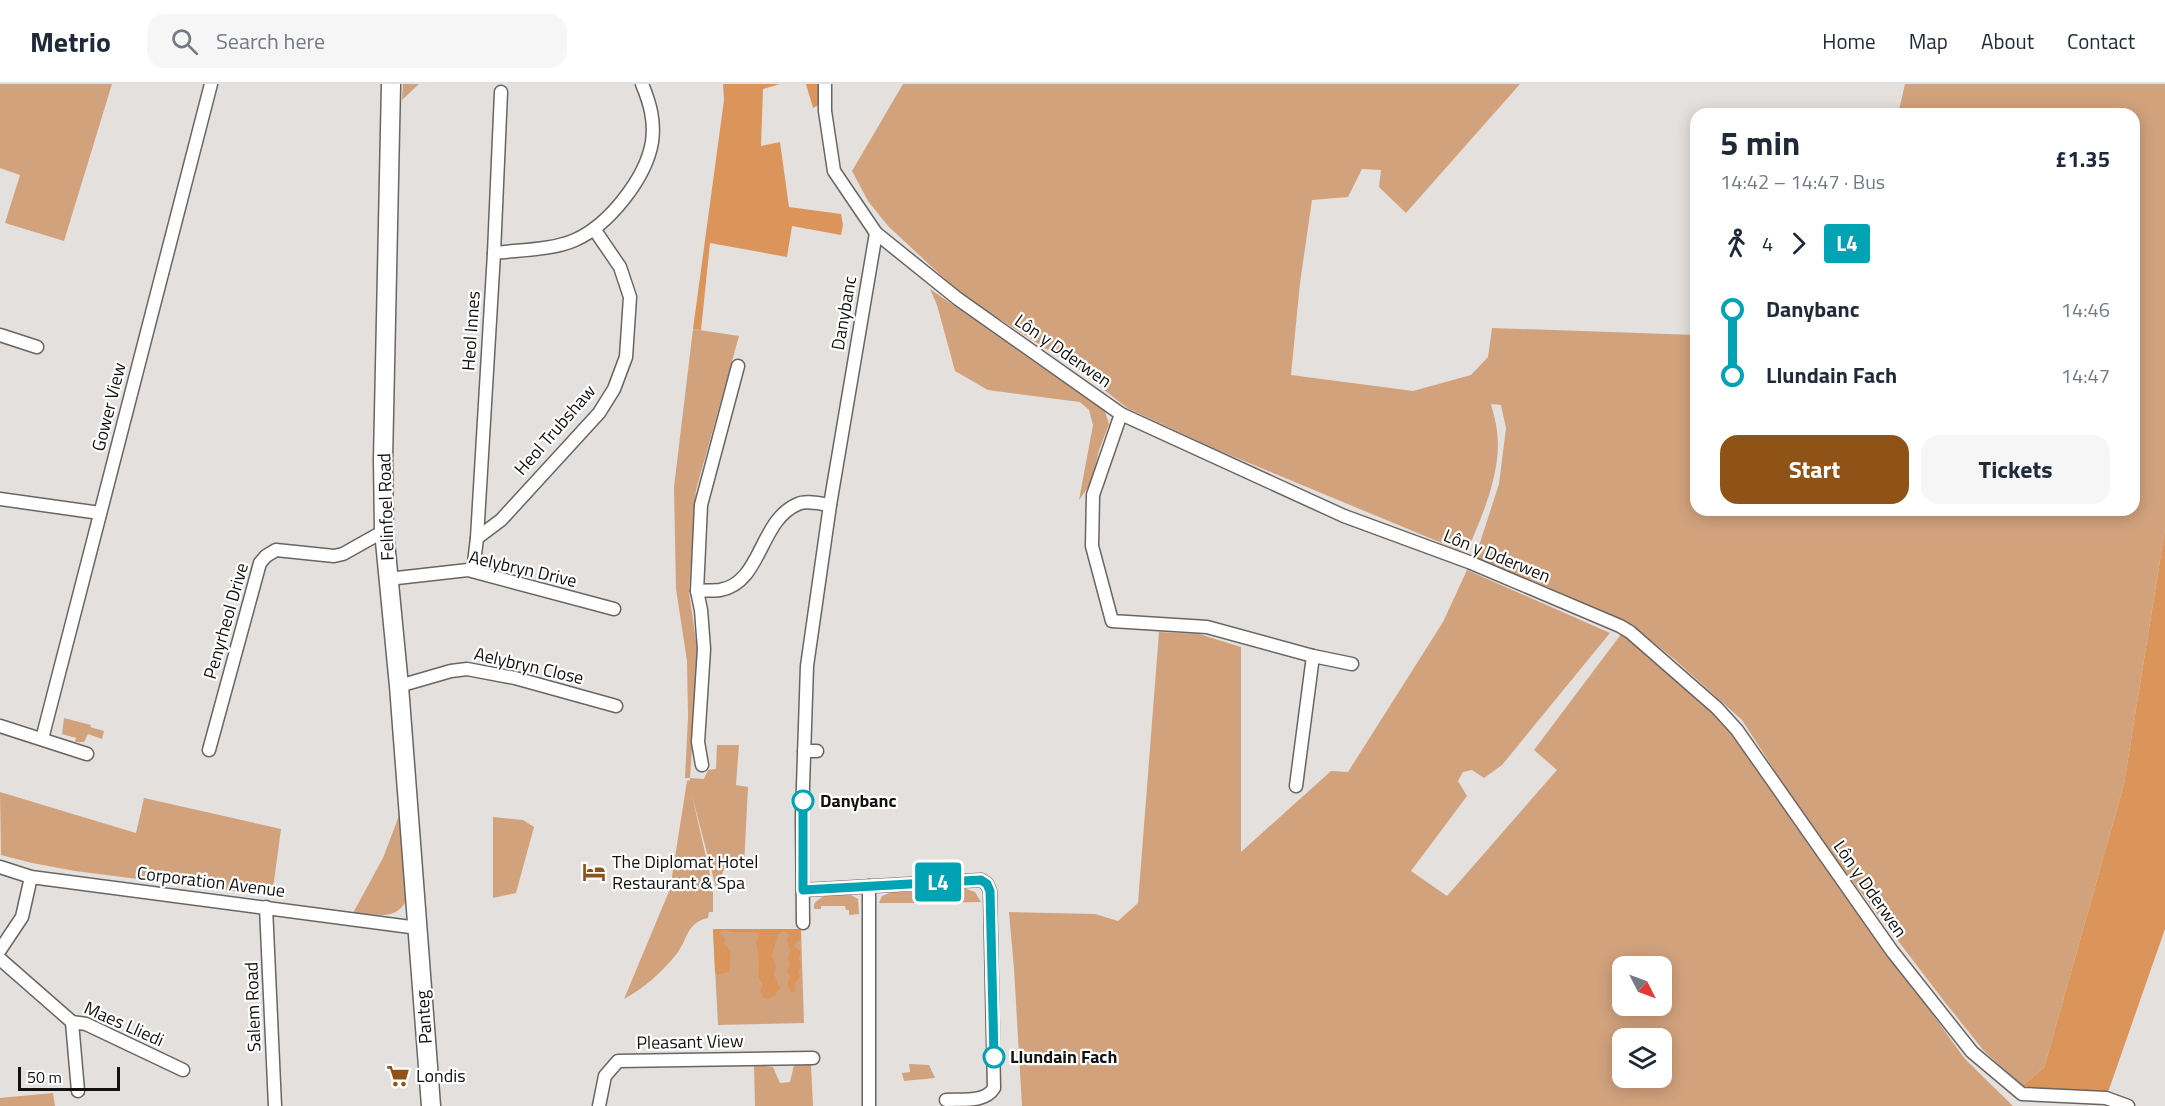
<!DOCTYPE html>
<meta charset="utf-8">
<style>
body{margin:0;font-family:"Titillium Web",sans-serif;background:#f6f6f7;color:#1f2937;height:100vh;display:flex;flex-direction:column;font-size:22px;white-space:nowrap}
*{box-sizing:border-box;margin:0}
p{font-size:20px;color:#747a83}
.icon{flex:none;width:33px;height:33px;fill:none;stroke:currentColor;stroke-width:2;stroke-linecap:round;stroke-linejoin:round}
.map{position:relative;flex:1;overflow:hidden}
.panel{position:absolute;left:1690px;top:24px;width:450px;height:408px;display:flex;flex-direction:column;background:#fff;border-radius:18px;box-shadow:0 3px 15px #0003}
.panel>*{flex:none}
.badge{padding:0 12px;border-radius:4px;font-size:21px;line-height:39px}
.needle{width:39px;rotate:132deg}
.buttons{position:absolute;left:1612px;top:872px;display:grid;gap:12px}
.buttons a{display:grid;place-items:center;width:60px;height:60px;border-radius:12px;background:#fff;box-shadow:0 3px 15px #0003;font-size:30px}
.scale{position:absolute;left:18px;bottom:15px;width:102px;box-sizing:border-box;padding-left:6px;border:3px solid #121110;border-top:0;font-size:16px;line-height:21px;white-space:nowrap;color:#121110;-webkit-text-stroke:4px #fff;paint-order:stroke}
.map>.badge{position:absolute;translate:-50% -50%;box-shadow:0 0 0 3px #fff}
.legs{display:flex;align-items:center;gap:9px;height:66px;padding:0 30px;font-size:20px}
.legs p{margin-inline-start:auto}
.overview{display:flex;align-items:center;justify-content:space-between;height:102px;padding:0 30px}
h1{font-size:33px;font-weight:700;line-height:45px}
.cta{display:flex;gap:12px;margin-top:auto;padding:12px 30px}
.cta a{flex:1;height:69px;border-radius:18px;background:#905317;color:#fff;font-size:24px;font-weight:700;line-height:69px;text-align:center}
.cta a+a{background:#f6f6f7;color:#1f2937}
ul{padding:0 30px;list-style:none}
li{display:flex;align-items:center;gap:21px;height:66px;font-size:22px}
li i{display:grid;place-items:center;width:9px;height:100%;margin:0 8px;background:currentColor}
li i::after{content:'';width:15px;height:15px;margin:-8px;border:4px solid;border-radius:50%;background:#fff}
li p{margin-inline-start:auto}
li:first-child i{background:linear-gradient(#0000 50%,currentColor 0)}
li:last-child i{background:linear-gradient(currentColor 50%,#0000 0)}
header{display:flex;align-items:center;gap:36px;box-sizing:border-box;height:84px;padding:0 30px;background:#fff;border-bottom:2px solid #e0e1e3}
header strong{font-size:28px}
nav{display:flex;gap:33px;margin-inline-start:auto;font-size:21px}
.search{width:420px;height:54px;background:#f6f6f7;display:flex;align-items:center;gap:15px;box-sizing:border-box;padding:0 21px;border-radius:18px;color:#747a83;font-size:22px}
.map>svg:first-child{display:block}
.green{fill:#d2a27d;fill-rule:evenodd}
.forest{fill:#db955b}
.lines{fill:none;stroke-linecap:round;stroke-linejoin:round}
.street-casing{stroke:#696562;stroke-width:15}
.primary-casing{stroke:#696562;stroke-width:21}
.street{stroke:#fff;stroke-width:12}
.primary{stroke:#fff;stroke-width:18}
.line-1-casing{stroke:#fff;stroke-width:14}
.line-1{stroke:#00a3b4;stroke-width:9}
.stop-1-dot{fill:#fff;stroke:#00a3b4;stroke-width:3}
.labels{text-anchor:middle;stroke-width:4.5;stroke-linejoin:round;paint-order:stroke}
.street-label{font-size:18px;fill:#121110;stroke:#fff}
.stop-label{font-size:18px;font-weight:bold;fill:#121110;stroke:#fff;text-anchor:start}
.poi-label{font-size:18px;fill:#121110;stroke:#fff;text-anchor:start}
</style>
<header>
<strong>Metrio</strong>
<div class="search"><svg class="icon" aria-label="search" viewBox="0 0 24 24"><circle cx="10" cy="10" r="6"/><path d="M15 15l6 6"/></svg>Search here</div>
<nav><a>Home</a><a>Map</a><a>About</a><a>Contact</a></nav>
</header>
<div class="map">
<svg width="2165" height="1022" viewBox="0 0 2165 1022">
<rect width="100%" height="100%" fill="#e4e0dd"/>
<g class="green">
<polygon points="0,0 112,0 64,157 5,139 20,91 0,84"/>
<polygon points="403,0 419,0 402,16"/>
<path d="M 903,0 L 1520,0 L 1406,129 L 1379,103 L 1381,86 L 1362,85 L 1348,113 L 1312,116 L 1300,199 L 1291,291 L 1413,307 L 1471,291 L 1488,273 L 1492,244 L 1696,251 L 1696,426 L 2134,426 L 2134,30 L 1898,30 L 1905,0 L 2165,0 L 2165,445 L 2124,700 L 2044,984 L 2022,1002 L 1984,967 L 1944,917 L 1811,743 L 1742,636 L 1674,575 L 1633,542 L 1475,474 L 1499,400 L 1506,344 L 1501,321 L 1491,320 C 1493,328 1496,338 1497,347 C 1502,386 1484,427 1469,463 L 1461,467 L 1220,367 L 1127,324 L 1078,285 L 962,211 L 888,142 L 868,117 L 852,87 Z"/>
<polygon points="930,205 1104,324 1109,340 1099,366 1092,398 1079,416 1093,341 1089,326 1080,318 988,306 955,287 937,221"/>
<path d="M 693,245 L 739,252 L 696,406 L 689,508 L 698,571 L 690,694 L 704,695 L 708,686 L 716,685 L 717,661 L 739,661 L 736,701 L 748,703 L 744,781 L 725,782 L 720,796 L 742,801 L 742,806 L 716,804 L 692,711 L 713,804 L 713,828 L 709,828 L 708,834 C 685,839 688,857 675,872 C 660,890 644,904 624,915 L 670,805 L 687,697 L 690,696 L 690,694 L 685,694 L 688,633 L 687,577 L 676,505 L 674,403 Z"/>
<path d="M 1467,486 L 1610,549 L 1502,681 L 1484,694 L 1472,686 L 1463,688 L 1458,697 L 1467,712 L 1411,787 L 1447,812 L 1557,686 L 1534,666 L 1622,549 L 1708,623 L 1733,651 L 1755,684 L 1965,975 L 2013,1022 L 1022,1022 L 1014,885 L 1009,828 L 1095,830 L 1118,837 L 1138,819 L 1159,548 L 1199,550 L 1241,563 L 1241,768 L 1331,687 L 1348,688 L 1443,538 ZM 1623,882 L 1662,882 L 1662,921 L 1623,921 ZM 1623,954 L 1662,954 L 1662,993 L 1623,993 Z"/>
<polygon points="64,634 91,641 90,643 104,647 102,655 88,650 84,658 75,658 76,654 62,650"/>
<polygon points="0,708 136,749 144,714 281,745 272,812 75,787 32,779 1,771"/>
<path d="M 400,729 L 407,815 C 397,838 374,830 353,829 L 383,774 Z"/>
<polygon points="493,733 523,736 534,743 516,809 493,814"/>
<polygon points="961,803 975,808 981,818 927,819 927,811 932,806"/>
<polygon points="892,808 921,808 924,811 924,819 879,819 882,812"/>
<path d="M 841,809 L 851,811 L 858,815 L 859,830 L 849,831 L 849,826 L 846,826 L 845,822 L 821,822 L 821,825 L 814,825 L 814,820 C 821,811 830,810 841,809 Z"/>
<polygon points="713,845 801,845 804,939 718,941"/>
<polygon points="811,980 813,1022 755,1022 754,981 773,983 780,999 790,998 794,981"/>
<polygon points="909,980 929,981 935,994 904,997 902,989 910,988"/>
<polygon points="53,1009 55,1022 0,1022 0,1014"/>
</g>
<g class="forest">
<polygon points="723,0 780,0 763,5 761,62 780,58 789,123 841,130 843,141 841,151 792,142 787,173 710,159 701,246 693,245 724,16"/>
<polygon points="806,0 823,0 821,20 813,24"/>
<polygon points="2165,445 2165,845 2106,1014 2022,1002 2044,984 2124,700"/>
<path d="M 713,845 L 801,845 L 801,856 L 797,857 L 794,862 L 801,868 L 799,874 L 801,882 L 798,888 L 800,893 L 795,900 L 795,907 L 791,909 L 787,901 L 790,893 L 787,887 L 790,879 L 788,875 L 790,865 L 787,855 L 789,850 L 784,847 L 778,850 L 772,871 L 776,883 L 774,891 L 780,904 L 775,911 L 768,915 L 764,914 L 760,908 L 763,901 L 758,893 C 760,886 758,865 756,858 L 760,849 C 748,847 736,850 725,846 L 720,848 L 725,855 L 724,860 L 731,867 C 729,875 731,880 729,888 L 717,891 L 715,888 Z"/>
</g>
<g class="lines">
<g class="street-casing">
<g id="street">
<polyline points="825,0 825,27 834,87 876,149 958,215 1121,330 1344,432 1469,478 1620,542 1630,548 1717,624 1737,646 1892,867 1972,968 2022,1010 2106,1014 2128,1022"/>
<path d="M 494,169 C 519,166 553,166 575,156 C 609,141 646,94 652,58 C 655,37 650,19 642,0"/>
<polyline points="0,251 37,263"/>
<polyline points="1121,330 1093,411 1092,462 1112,537 1207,543 1313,572 1352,580"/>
<polyline points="0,415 100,429"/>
<polyline points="477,454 501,436 599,329 614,305 626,273 630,213 620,183 594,145"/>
<polyline points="473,487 477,454 494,169 501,8"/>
<polyline points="388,495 468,486 614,525"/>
<path d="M 697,507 C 704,506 713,507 720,506 C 762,499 759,436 798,420 C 806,416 821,420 830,421"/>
<polyline points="399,602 451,587 467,585 515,594 616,622"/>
<polyline points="0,642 87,670"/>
<polyline points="42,655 211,0"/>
<polyline points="209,666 260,479 266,472 276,466 334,472 343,470 384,447"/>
<polyline points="804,667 817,667"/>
<polyline points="702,681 698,658 704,565 701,526 697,507 701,421 738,282"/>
<polyline points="1296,702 1313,572"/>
<polyline points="0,783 31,793 418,844"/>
<path d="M 803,806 L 981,796 L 987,800 L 990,807 L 994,1004 C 985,1019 962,1015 946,1016"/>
<polyline points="266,823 275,1022"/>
<polyline points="803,839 802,732 807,582 830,421 876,149"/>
<polyline points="0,866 22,833 31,793"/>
<polyline points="0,875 72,938 86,940 183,986"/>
<polyline points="72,938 78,1007"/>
<polyline points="599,1022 605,992 618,977 813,974"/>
<polyline points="869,1022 869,802"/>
</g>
</g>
<g class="primary-casing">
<polyline id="primary" points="391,0 383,376 384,447 399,602 431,1022"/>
</g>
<use href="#street" class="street"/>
<use href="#primary" class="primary"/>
</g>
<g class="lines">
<g class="line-1-casing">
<polyline id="line-1" points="803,717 803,806 981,796 987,800 990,807 994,973"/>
</g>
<use href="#line-1" class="line-1"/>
</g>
<defs>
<g id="hotel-bare" transform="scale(1.8)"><path d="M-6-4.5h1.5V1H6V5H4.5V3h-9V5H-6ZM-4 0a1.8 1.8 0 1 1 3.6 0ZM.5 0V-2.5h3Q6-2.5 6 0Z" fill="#905317" stroke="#fff" stroke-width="2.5" paint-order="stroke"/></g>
<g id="supermarket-bare" transform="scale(1.8)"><path d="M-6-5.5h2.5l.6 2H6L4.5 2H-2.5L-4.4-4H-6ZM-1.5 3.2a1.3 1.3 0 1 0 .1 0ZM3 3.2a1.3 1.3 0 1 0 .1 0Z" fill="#905317" stroke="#fff" stroke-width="2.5" paint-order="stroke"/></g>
</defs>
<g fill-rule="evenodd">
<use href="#hotel-bare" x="594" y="788"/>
<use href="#supermarket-bare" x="398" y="992"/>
</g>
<g class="stop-1-dot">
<circle cx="803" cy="717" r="10"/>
<circle cx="994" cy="973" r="10"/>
</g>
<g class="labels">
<g class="street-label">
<text transform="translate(844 229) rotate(-80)" y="6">Danybanc</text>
<text transform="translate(471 247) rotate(-86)" y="6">Heol Innes</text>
<text transform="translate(1063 267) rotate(35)" y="6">Lôn y Dderwen</text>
<text transform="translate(109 323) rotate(-76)" y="6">Gower View</text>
<text transform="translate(555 346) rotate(-49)" y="6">Heol Trubshaw</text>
<text transform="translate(386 423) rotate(-92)" y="6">Felinfoel Road</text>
<text transform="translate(1497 472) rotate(22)" y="6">Lôn y Dderwen</text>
<text transform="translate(523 485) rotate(13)" y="6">Aelybryn Drive</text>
<text transform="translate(226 537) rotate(-74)" y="6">Penyrheol Drive</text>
<text transform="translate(529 582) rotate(13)" y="6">Aelybryn Close</text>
<text transform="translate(211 798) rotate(7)" y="6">Corporation Avenue</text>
<text transform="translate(1870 805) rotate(55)" y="6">Lôn y Dderwen</text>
<text transform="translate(253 923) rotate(-92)" y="6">Salem Road</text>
<text transform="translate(424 933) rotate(-94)" y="6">Panteg</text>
<text transform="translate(124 940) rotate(24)" y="6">Maes Lliedi</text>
<text transform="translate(690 958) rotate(-1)" y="6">Pleasant View</text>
</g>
<g class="stop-label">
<text x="820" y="723">Danybanc</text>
<text x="1010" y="979">Llundain Fach</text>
</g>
<g class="poi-label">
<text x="612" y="784">The Diplomat Hotel<tspan x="612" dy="21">Restaurant &amp; Spa</tspan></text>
<text x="416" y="998">Londis</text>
</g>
</g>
</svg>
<div class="buttons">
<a><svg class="needle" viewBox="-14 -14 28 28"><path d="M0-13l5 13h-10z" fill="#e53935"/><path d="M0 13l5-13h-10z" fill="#747a83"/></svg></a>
<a><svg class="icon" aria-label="layers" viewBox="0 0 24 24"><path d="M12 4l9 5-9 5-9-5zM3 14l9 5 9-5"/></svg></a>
</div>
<div class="scale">50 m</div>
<b class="badge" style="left:938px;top:798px;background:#00a3b4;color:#fff">L4</b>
<section class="panel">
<div class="overview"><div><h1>5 min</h1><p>14:42 – 14:47 · Bus</p></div><b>£1.35</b></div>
<div class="legs"><svg class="icon" aria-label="walk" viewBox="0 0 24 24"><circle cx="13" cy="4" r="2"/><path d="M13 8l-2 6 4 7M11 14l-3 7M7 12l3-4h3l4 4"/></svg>4<svg class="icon" aria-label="forward" viewBox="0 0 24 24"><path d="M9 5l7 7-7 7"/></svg><b class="badge" style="background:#00a3b4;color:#fff">L4</b></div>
<ul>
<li><i style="color:#00a3b4"></i><b>Danybanc</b><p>14:46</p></li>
<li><i style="color:#00a3b4"></i><b>Llundain Fach</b><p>14:47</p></li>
</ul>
<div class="cta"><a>Start</a><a>Tickets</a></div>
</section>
</div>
